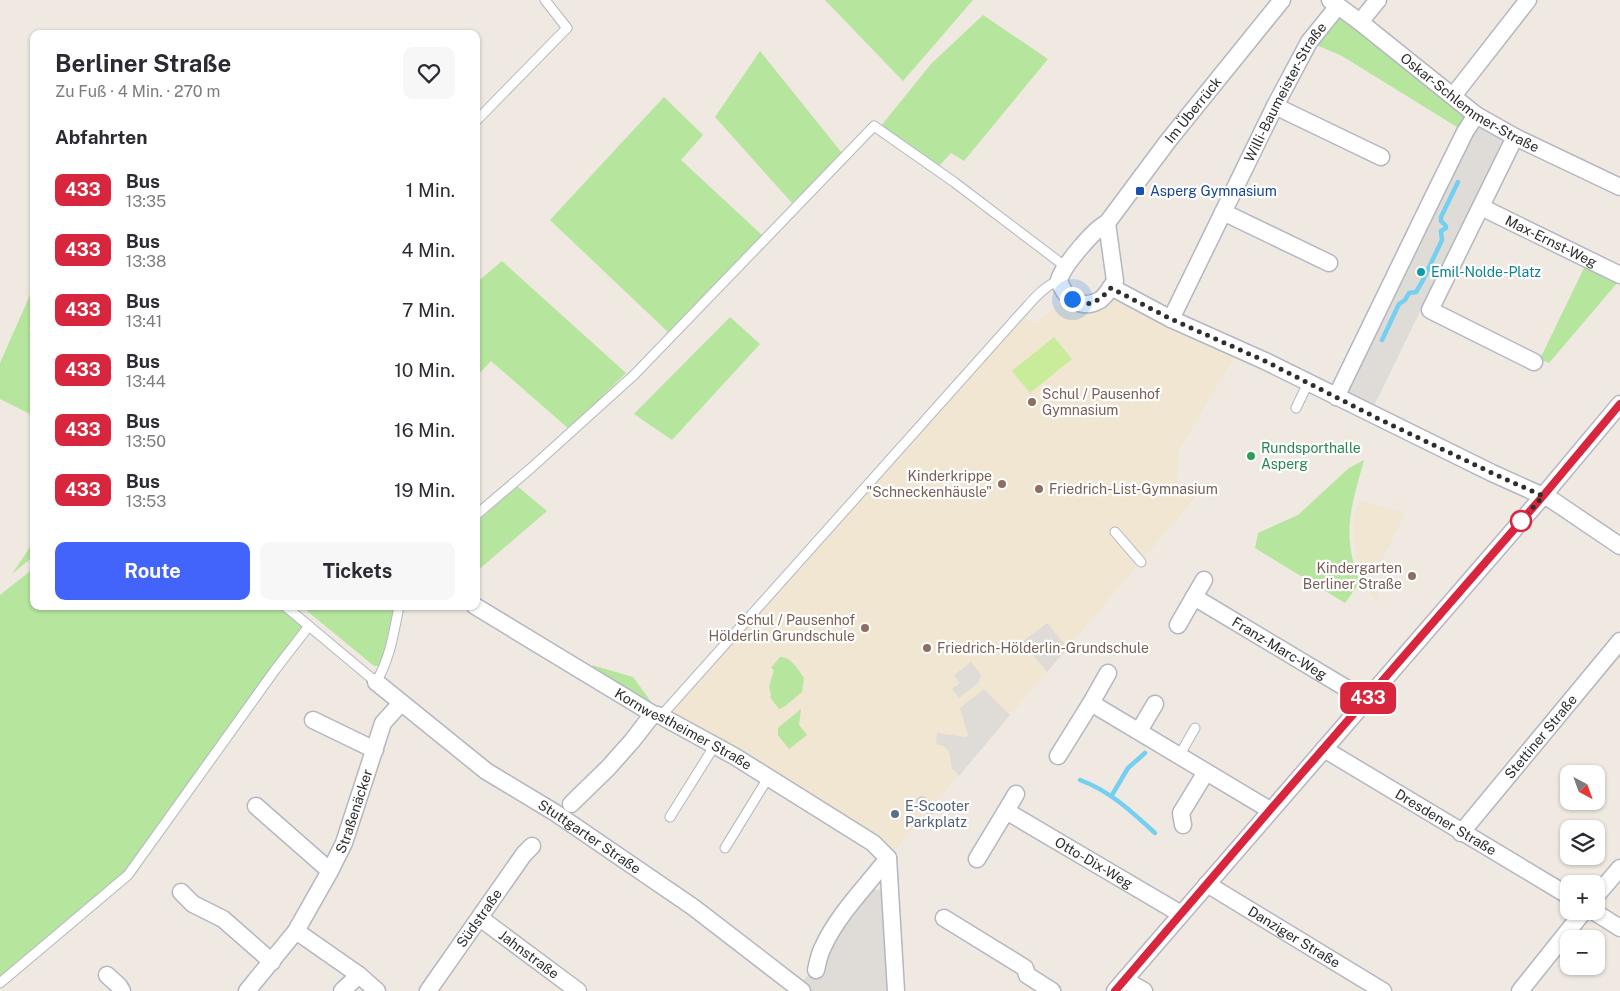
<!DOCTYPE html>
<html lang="de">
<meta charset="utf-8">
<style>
body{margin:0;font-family:"Public Sans",sans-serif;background:#f7f7f7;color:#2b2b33;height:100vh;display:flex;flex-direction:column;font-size:19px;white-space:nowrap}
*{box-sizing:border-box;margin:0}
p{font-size:16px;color:#7c7c81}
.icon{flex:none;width:28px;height:28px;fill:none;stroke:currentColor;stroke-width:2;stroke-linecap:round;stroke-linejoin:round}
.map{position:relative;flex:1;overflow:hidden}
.details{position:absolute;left:30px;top:30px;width:450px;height:580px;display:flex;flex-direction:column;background:#fff;border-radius:10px;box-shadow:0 1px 4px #0004}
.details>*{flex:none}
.badge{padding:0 10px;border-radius:8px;font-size:18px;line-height:32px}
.needle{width:32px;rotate:139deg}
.tools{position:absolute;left:1560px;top:765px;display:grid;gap:10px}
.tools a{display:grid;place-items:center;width:45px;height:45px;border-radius:10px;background:#fff;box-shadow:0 1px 4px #0004;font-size:25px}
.you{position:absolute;width:25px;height:25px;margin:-12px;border:4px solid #fff;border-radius:50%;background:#1a73e8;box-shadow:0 0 0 8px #1a73e833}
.map>.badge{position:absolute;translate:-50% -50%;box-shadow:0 0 0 2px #fff}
h2{padding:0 25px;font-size:19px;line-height:45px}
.round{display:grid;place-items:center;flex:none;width:52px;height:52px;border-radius:10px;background:#f7f7f7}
.head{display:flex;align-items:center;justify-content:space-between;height:85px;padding:0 25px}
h1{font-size:24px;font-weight:700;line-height:38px}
.action{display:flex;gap:10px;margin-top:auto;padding:10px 25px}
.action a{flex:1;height:58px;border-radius:10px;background:#4264fb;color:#fff;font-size:20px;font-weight:700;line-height:58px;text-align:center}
.action a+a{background:#f7f7f7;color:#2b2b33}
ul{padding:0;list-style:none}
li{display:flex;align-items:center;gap:15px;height:60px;padding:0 25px}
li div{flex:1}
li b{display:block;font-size:19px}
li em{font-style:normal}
li .badge{min-width:55px;font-weight:700;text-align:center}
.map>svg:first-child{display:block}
.education{fill:#f0e6d1}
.green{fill:#b6e59e}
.pitch{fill:#c9ec9a}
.plaza{fill:#dfdcd8}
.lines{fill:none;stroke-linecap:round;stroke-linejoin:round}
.stream{stroke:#75cff0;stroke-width:4.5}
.service-casing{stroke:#b4b7c1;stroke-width:11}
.minor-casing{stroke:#b4b7c1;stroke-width:19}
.service{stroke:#fff;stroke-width:9}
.minor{stroke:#fff;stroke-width:16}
.line-casing{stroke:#fff;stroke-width:11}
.line{stroke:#d7263d;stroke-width:8}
.walk{stroke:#2e2e2e;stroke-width:5;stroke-dasharray:0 9}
.transit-dot{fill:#1a4fb4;stroke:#fff;stroke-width:2}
.culture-dot{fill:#0f9aa8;stroke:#fff;stroke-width:2}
.education-dot{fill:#8d6e63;stroke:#fff;stroke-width:2}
.leisure-dot{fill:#2e9e5b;stroke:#fff;stroke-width:2}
.stop-dot{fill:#fff;stroke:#d7263d;stroke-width:2.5}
.service-dot{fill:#5c6f8a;stroke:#fff;stroke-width:2}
.labels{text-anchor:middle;stroke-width:4.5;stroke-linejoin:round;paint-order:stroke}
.street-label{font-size:14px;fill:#2e2e2e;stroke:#fff}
.transit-label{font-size:14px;fill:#164399;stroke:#fff;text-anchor:start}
.culture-label{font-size:14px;fill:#0d838f;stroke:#fff;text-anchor:start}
.education-label{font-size:14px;fill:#785e54;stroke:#fff;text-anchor:start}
.leisure-label{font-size:14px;fill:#27864d;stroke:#fff;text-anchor:start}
.service-label{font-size:14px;fill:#4e5e75;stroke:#fff;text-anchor:start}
</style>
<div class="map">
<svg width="1620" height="991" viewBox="0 0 1620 991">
<rect width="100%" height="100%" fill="#efe9e1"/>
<g class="education">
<polygon points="1115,294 1237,353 1179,450 1177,480 1195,498 888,858 873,843 672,711 1023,316 1035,324 1068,296 1075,302"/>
<polygon points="1359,500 1405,513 1370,584 1379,597 1375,600 1364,580 1356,557 1353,522"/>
</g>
<g class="green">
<polygon points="825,0 973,0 903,81"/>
<polygon points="1338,6 1476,115 1465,132 1342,56 1309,42"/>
<polygon points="983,15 1048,59 964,161 951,153 939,166 881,126 931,64"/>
<polygon points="760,51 842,153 792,203 715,117"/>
<polygon points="664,97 703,135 681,160 762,235 668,332 550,220"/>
<polygon points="502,261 626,373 569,429 491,361 476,377 476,283"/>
<polygon points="1585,266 1618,282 1549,363 1540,359"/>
<polygon points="34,286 34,416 0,399 0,363"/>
<polygon points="730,317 760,344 672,440 634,414"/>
<path d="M 1364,460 C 1351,507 1341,535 1360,582 L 1345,603 L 1255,548 L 1258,533 L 1298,515 L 1349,468 Z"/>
<polygon points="517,486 547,511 476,572 476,523"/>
<polygon points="34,541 34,556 12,574"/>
<polygon points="34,568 34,606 279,606 300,623 302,629 126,873 0,977 0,595"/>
<polygon points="301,606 394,606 381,666 374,666"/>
<path d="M 780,657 C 791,657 798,669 804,678 L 802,692 L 784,707 L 779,709 L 770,697 L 771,695 L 769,687 L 774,670 L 771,668 Z"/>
<polygon points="592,665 633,677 655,707 597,672"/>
<polygon points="801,709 799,725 807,735 789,749 778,735 778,728"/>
</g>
<polygon class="pitch" points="1054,337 1072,359 1030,393 1012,371"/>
<g class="plaza">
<polygon points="1479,125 1499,134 1502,143 1374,406 1345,391 1472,128"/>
<polygon points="1047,623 1068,648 1047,672 1022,642"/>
<polygon points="971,662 981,675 979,682 959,698 952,689 960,683 954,675"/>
<polygon points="984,689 1010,715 959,776 952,768 949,752 944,746 936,744 937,733 966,737 968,735 960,708"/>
<polygon points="869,888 884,891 890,991 804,991 798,988 806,977 816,970 826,950"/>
</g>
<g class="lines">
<g class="stream">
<polyline points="1382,340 1399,304 1405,300 1409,293 1416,292 1422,282 1442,240 1441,231 1446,228 1446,226 1441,221 1441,217 1458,182"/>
<path d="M 1080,780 C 1110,791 1131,811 1155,833"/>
<polyline points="1112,795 1128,768 1145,753"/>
</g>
<g class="service-casing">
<g id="service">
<polyline points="476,121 567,28 545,0"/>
<polyline points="1296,408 1308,383"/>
<polyline points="476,515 530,469 634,375 874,126 954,182 1066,267"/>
<polyline points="1115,532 1141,562"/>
<path d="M 285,606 L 376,682 C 390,659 394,632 399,606"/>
<path d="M 661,716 L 1021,313 C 1033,300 1043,287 1059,280"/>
<polyline points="1179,756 1195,728"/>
<polyline points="922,802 930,809"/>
<polyline points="670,817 715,745"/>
<polyline points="725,848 768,778"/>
<polyline points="0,983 128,875 275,670 309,626"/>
</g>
</g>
<g class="minor-casing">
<g id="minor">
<path id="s1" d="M 1330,0 L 1360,22 L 1476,115 L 1515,137 L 1620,187"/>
<polyline points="1360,22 1378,0"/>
<polyline points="1453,96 1528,0"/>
<polyline points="1275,106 1381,157"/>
<polyline points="1515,137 1430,310 1534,362"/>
<path id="s2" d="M 1481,207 L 1620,275"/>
<polyline points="1223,212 1329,263"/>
<path id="s3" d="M 1107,223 L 1115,281 C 1111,287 1106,296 1100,300 C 1081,311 1064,298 1059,280 C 1063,266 1094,229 1107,223 L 1168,141 L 1282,0"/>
<polyline points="1111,287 1171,319 1265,361 1492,473 1552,500 1620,546"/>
<path id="s4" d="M 1171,319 L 1275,106 L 1309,42 L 1338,6"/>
<polyline points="1336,397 1434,195 1465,132 1476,115"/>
<polyline points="1194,597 1204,580"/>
<path id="s5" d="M 475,606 L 653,714 L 661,716 L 734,756 L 873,843 L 888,858 L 896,991"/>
<path id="s6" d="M 1178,625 L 1194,597 L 1366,700"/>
<polyline points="1108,673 1091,703 1270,810"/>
<path id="s7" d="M 376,682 L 486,771 L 554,812 L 693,907 L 802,991"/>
<polyline points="313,720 375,750"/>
<polyline points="1139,731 1155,704"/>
<path id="s8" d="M 1324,749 L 1569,896"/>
<polyline points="1058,756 1091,703"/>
<polyline points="571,804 608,768 632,741 653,714"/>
<polyline points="256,806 330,871"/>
<polyline points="1006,811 1016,794"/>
<polyline points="1183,825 1181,813 1206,772"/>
<path id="s9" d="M 1461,833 L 1620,641"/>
<path id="s10" d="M 977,859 L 1006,811 L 1181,914"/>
<path id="s11" d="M 1207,884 L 1383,991"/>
<polyline points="181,892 193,904 223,919 272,962"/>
<polyline points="1596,896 1620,868"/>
<polyline points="1593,911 1620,928"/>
<path id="s12" d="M 480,918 L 578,991"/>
<polyline points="944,918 1025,968 1027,975 1052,991"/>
<polyline points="296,931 359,975 342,991"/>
<path d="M 816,970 C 818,962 819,954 823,947 C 838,914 866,887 888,858"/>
<polyline points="107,975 119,986 122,991"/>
<polyline points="359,975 377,991"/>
<polyline points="1125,980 1144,991"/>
<path id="s13" d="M 247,991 L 296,931 L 330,871 L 344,843 L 383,723 L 401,703"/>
<path id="s14" d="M 428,991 L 524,854 L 532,846"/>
<polyline points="1115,991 1543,496 1620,404"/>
<polyline points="1520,991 1584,911"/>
</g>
</g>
<use href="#service" class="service"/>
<use href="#minor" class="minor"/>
</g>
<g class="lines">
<g class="line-casing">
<polyline id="line" points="1115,991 1270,810 1543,496 1620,404"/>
</g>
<use href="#line" class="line"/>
<path class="walk" d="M 1072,299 C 1087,311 1101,299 1111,288 L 1171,319 L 1265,361 L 1379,419 L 1492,473 L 1543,496 L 1521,521"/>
</g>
<rect class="transit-dot" x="1135" y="186" width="10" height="10" rx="2.5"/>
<circle class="culture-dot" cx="1421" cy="272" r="5"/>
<g class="education-dot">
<circle cx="1032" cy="402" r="5"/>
<circle cx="1002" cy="484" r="5"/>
<circle cx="1039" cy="489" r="5"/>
<circle cx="1412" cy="576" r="5"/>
<circle cx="865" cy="628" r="5"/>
<circle cx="927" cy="648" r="5"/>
</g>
<circle class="leisure-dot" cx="1251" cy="456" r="5"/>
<circle class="stop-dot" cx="1521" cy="521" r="10"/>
<circle class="service-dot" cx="895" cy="814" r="5"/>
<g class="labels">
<g class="street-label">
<text dy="5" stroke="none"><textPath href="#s4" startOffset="254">Willi-Baumeister-Straße</textPath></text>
<text dy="5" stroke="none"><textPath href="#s1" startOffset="174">Oskar-Schlemmer-Straße</textPath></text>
<text dy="5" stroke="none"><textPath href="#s3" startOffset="354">Im Überrück</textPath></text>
<text dy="5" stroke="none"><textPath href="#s2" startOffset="78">Max-Ernst-Weg</textPath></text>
<text dy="5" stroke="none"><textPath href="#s6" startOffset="132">Franz-Marc-Weg</textPath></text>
<text dy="5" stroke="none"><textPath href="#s5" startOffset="242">Kornwestheimer Straße</textPath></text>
<text dy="5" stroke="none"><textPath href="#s9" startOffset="125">Stettiner Straße</textPath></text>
<text dy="5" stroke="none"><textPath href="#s13" startOffset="211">Straßenäcker</textPath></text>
<text dy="5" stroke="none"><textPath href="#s8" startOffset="142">Dresdener Straße</textPath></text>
<text dy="5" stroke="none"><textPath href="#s7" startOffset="264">Stuttgarter Straße</textPath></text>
<text dy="5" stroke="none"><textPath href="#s10" startOffset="158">Otto-Dix-Weg</textPath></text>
<text dy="5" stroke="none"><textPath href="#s14" startOffset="89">Südstraße</textPath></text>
<text dy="5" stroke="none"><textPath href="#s11" startOffset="102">Danziger Straße</textPath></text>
<text dy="5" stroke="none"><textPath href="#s12" startOffset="61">Jahnstraße</textPath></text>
</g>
<g class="transit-label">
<text x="1150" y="196">Asperg Gymnasium</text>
</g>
<g class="culture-label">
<text x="1431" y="277">Emil-Nolde-Platz</text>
</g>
<g class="education-label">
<text x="1042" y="399">Schul / Pausenhof<tspan x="1042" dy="16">Gymnasium</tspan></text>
<text x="992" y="481" text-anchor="end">Kinderkrippe<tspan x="992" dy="16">"Schneckenhäusle"</tspan></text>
<text x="1049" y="494">Friedrich-List-Gymnasium</text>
<text x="1402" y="573" text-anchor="end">Kindergarten<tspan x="1402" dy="16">Berliner Straße</tspan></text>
<text x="855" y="625" text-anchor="end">Schul / Pausenhof<tspan x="855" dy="16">Hölderlin Grundschule</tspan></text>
<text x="937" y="653">Friedrich-Hölderlin-Grundschule</text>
</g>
<g class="leisure-label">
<text x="1261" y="453">Rundsporthalle<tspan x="1261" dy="16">Asperg</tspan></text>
</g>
<g class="service-label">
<text x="905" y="811">E-Scooter<tspan x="905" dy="16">Parkplatz</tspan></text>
</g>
</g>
</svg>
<div class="tools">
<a><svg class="needle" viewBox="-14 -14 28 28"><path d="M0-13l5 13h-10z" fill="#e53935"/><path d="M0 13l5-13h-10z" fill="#7c7c81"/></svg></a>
<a><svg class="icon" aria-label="layers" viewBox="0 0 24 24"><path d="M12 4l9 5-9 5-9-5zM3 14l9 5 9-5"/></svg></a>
<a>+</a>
<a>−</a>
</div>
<div class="you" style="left:1072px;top:299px"></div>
<b class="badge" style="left:1368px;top:698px;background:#d7263d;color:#fff">433</b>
<section class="details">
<div class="head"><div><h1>Berliner Straße</h1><p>Zu Fuß · 4 Min. · 270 m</p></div><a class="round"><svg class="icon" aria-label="heart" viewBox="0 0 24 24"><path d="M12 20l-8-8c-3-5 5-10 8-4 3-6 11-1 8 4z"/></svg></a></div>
<h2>Abfahrten</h2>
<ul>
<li><span class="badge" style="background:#d7263d;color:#fff">433</span><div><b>Bus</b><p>13:35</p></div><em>1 Min.</em></li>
<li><span class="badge" style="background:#d7263d;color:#fff">433</span><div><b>Bus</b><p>13:38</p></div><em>4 Min.</em></li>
<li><span class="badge" style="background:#d7263d;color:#fff">433</span><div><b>Bus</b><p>13:41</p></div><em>7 Min.</em></li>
<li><span class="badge" style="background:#d7263d;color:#fff">433</span><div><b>Bus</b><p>13:44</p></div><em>10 Min.</em></li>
<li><span class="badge" style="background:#d7263d;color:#fff">433</span><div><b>Bus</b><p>13:50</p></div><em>16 Min.</em></li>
<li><span class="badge" style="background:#d7263d;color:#fff">433</span><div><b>Bus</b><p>13:53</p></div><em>19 Min.</em></li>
</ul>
<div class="action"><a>Route</a><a>Tickets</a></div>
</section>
</div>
